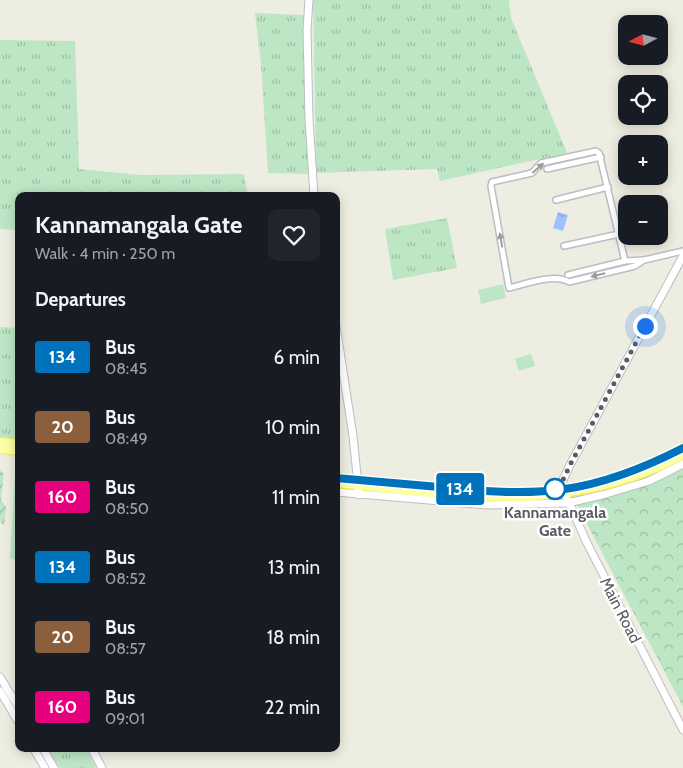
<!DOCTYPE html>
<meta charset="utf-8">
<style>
body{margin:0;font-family:Cabin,sans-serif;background:#20242c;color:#f1f3f6;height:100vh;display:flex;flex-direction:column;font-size:19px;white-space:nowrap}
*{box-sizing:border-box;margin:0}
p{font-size:16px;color:#9ea1a6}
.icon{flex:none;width:28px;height:28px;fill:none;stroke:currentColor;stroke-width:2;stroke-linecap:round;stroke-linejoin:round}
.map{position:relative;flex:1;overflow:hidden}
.panel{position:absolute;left:15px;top:192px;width:325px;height:560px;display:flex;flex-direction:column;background:#171b24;border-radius:10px;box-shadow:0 2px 12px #0003}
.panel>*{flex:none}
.badge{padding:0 10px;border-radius:4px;font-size:18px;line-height:32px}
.needle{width:32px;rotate:263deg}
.buttons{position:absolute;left:618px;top:15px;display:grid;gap:10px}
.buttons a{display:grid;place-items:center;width:50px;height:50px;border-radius:10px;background:#171b24;box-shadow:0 2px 12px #0003;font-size:25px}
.you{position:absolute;width:25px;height:25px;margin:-12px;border:4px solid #fff;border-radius:50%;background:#1a73e8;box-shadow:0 0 0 8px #1a73e833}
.map>.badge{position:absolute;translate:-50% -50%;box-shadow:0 0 0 2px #fff}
h2{padding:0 20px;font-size:19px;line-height:45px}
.round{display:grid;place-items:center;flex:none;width:52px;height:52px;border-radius:10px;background:#20242c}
.head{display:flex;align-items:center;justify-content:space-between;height:85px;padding:0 20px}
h1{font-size:24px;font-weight:700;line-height:38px}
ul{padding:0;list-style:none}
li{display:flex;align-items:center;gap:15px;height:70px;padding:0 20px}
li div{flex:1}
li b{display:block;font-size:19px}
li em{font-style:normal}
li .badge{min-width:55px;font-weight:700;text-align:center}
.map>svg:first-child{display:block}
.grass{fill:url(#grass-tufts)}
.forest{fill:url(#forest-crowns)}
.garden{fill:url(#garden-furrows)}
.pitch{fill:#bde6c5}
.water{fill:url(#water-ripples)}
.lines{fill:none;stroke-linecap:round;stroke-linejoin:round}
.street-casing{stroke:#bcbdc4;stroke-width:8}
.secondary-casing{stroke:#bcbec6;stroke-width:9}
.primary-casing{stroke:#f6e952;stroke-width:10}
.street{stroke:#fff;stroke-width:5}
.secondary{stroke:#fff;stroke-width:7}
.primary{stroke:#fbffa5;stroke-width:8}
.oneway{fill:#9c9da1}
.line-casing{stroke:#fff;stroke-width:11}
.line{stroke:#0072bc;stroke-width:8}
.walk{stroke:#5a5c63;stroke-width:5;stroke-dasharray:0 9}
.stop-dot{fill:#fff;stroke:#0072bc;stroke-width:2.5}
.labels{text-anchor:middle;stroke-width:5;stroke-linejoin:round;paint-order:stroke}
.stop-label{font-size:16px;font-weight:bold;fill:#5a5c63;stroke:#fff}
.street-label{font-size:16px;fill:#5a5c63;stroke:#fff}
</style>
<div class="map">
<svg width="683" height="768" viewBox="0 0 683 768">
<defs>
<pattern id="grass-tufts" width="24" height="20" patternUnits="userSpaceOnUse" patternTransform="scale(1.25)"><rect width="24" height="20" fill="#bde6c5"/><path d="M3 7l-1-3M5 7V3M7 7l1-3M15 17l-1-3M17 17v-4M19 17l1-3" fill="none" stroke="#9dbea4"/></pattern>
<pattern id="forest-crowns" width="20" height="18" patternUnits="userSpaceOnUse" patternTransform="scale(1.25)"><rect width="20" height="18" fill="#bde6c5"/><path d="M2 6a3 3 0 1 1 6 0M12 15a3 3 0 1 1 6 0" fill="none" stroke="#9dbea4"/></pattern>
<pattern id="garden-furrows" width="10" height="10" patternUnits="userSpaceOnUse" patternTransform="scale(1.25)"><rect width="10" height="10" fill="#bde6c5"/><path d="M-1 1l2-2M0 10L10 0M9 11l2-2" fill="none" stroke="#9dbea4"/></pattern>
<pattern id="water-ripples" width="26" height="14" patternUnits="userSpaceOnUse" patternTransform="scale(1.25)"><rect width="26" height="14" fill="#a0c2ff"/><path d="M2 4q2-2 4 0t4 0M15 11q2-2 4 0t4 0" fill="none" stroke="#85a1d2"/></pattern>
</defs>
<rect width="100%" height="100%" fill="#eeede1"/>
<g class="grass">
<polygon points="313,0 509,0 511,18 567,153 440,181 437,169 316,173"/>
<polygon points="255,13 304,15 309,174 268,173 261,64"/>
<polygon points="0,40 75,41 79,169 140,175 244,174 248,196 19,196 19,230 0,229"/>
<polygon points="447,218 457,268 393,280 385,229"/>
<polygon points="0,327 19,328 19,439 0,437"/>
<polygon points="16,457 19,458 19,560 10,559"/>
<polygon points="47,749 87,749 96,768 60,768"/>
</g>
<polygon class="forest" points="683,467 683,707 577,505 652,482"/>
<polygon class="garden" points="0,470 4,474 1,500 6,507 4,526 0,521"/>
<g class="pitch">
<polygon points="503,284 506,298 481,304 478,290"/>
<polygon points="531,354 535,366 519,371 515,359"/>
</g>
<polygon class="water" points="558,212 568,215 563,231 553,228"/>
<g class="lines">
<g class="street-casing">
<g id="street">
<polyline points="547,169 601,157"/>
<polyline points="556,200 608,187"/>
<polyline points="564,246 619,234"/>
<path d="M 625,261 L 599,153 L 596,151 L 541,163 L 532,173 L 492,182 L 491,186 L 509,288 C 525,284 555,273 569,282 L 635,266 L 644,260"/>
<polyline points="568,275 625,261 644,260 683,251"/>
</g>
</g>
<g class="secondary-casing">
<g id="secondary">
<polyline points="309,0 307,30 309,119 314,196"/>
<polyline points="683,256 570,465 563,480 562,487 587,543 683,730"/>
<polyline points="336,326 353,436 359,495"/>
<polyline points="336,492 487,505 568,503 606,494 649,481 683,464"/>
<polyline points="0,677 19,708"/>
<polyline points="0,691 19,723"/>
<polyline points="34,749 45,768"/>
<polyline points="43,749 54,768"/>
<polyline points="92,749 102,768"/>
</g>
</g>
<g class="primary-casing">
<g id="primary">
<polyline points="0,442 19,444"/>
<polyline points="0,449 19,451"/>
<path d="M 336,477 C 369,481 402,484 435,487 C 478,491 521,495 565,489 C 606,483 646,467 683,447"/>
<path d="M 336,483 C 459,496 568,516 683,455"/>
</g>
</g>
<use href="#street" class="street"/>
<use href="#secondary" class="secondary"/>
<use href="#primary" class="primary"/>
</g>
<defs><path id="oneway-solid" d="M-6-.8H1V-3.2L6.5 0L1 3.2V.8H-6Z" transform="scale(1.25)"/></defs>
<g class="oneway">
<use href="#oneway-solid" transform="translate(538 168) rotate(-41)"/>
<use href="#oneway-solid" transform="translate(501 240) rotate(-100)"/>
<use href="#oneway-solid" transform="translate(598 275) rotate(166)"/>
</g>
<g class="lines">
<g class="line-casing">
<path id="line" d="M 336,478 C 370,481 405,484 439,487 C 481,491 523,495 565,489 C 606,483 646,467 683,448"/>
</g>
<use href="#line" class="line"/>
<polyline class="walk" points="555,489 563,489 563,480 570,465 645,326"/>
</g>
<circle class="stop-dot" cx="555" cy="489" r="10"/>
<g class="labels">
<g class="stop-label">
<text x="555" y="518">Kannamangala<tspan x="555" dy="18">Gate</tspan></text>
</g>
<g class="street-label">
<text transform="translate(621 610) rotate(63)" y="6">Main Road</text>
</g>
</g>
</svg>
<div class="buttons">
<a><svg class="needle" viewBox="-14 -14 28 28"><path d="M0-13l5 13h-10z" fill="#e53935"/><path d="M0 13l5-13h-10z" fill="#9ea1a6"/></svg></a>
<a><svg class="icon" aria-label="locate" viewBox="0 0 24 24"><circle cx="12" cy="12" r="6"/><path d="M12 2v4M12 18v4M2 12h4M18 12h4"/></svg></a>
<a>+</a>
<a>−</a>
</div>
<div class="you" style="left:645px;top:326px"></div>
<b class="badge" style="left:460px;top:489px;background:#0072bc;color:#fff">134</b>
<section class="panel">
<div class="head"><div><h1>Kannamangala Gate</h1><p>Walk · 4 min · 250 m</p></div><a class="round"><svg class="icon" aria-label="heart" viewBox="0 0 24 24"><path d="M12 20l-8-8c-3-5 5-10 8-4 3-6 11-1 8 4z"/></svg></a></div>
<h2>Departures</h2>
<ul>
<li><span class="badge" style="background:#0072bc;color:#fff">134</span><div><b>Bus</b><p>08:45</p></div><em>6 min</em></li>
<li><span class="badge" style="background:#8b5e3c;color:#fff">20</span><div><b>Bus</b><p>08:49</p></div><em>10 min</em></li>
<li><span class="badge" style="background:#e6007e;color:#fff">160</span><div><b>Bus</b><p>08:50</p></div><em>11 min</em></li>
<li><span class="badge" style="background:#0072bc;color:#fff">134</span><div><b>Bus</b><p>08:52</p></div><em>13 min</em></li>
<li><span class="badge" style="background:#8b5e3c;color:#fff">20</span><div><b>Bus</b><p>08:57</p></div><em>18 min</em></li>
<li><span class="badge" style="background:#e6007e;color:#fff">160</span><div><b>Bus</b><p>09:01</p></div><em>22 min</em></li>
</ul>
</section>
</div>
